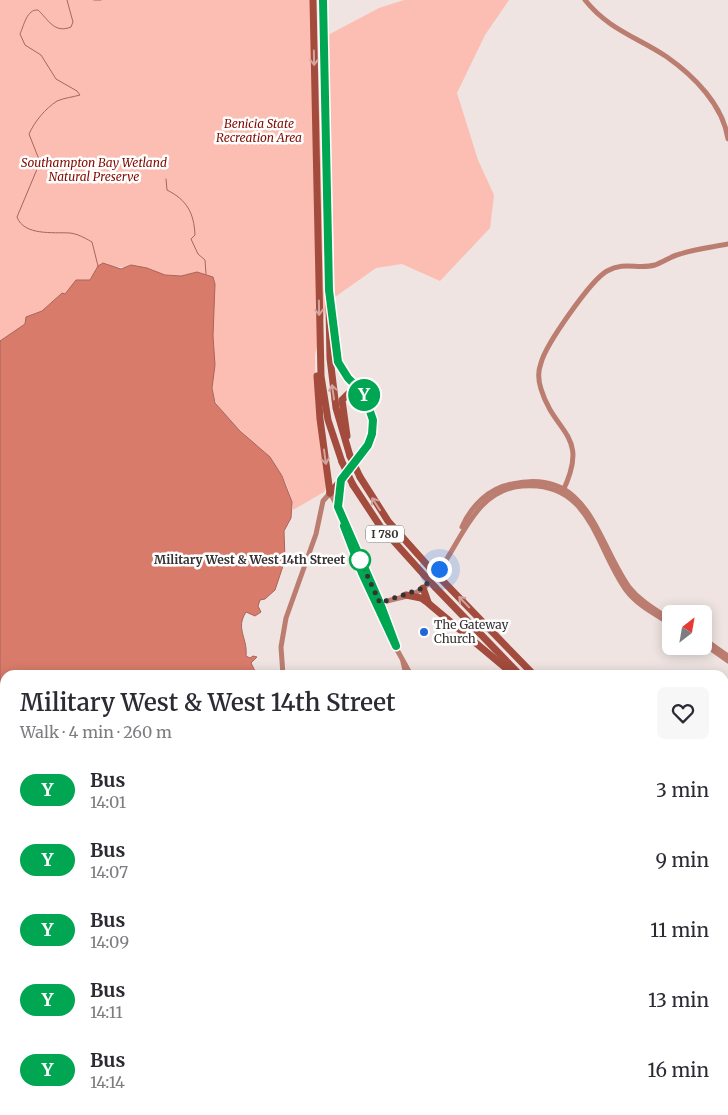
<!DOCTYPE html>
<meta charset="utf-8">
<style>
body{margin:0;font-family:Merriweather,serif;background:#f7f7f7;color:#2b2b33;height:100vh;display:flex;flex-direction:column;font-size:19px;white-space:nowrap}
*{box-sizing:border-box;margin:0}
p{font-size:16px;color:#7c7c81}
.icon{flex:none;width:28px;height:28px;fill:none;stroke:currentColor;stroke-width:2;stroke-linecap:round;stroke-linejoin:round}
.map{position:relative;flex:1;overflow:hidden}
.details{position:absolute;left:0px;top:670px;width:729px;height:445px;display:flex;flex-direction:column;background:#fff;border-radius:15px 15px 0 0;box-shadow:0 2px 12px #0003}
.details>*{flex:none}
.badge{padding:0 10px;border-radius:16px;font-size:18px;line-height:32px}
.needle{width:32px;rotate:31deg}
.tools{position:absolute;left:662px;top:605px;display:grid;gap:10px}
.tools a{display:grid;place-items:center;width:50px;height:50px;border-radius:8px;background:#fff;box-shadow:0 2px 12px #0003;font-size:25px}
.you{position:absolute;width:25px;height:25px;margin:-12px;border:4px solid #fff;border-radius:50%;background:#1a73e8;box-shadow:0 0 0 8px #1a73e833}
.map>.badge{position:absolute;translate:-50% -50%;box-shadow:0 0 0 2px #fff}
.round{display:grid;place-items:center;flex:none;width:52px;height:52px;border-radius:8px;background:#f7f7f7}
.overview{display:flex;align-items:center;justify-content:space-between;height:85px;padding:0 20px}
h1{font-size:24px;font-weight:600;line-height:38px}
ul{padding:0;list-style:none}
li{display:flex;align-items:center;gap:15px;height:70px;padding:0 20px}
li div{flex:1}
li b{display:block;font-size:19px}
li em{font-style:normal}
li .badge{min-width:55px;font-weight:700;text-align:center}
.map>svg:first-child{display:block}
.green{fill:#fcbeb2}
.water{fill:#d97b6b;stroke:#a8655a}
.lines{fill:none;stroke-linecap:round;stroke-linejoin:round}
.stream{stroke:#a8655a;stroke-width:1}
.secondary{stroke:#bc7d71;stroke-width:5}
.highway{stroke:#a34b3c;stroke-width:7}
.highway-bridge{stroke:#a34b3c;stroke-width:7}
.oneway{stroke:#d1a59e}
.line-casing{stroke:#fff;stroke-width:11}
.line{stroke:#00a651;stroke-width:8}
.walk{stroke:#363231;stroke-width:5;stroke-dasharray:0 9}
.stop-dot{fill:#fff;stroke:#00a651;stroke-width:2.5}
.poi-dot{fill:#2268d4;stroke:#fff;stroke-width:2}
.labels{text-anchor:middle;stroke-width:5;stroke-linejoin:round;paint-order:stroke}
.shield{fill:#fff;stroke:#72706f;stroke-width:1}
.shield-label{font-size:11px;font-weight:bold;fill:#363231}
.park-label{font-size:12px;font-style:italic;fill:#800b00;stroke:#fff}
.stop-label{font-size:12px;font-weight:bold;fill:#363231;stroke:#fff;text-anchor:end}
.poi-label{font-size:12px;fill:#363231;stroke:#fff;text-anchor:start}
</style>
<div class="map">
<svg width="728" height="1115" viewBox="0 0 728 1115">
<rect width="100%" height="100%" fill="#efe4e2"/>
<g class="green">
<path d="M 0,0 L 311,0 L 317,37 L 326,308 L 315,355 L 315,399 L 326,488 L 324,492 L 293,510 C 288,464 256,449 229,418 C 224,413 217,407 215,400 C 209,383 216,356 213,336 C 209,314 202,293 197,272 C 187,274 173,279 162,274 C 157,273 153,269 148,268 C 133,266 119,270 105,263 L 98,266 L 90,280 L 70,288 L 65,294 L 61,293 L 42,311 L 27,317 L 25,324 L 0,341 Z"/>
<polygon points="404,0 509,0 485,35 457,93 478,160 494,195 490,228 440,281 402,264 376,268 335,297 328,35 379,8"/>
</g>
<path class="water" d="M 103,263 L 121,269 L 131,265 L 147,268 L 165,275 L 181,276 L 197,272 L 213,277 L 215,284 L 213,336 L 215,365 L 212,388 L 215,403 L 240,431 L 270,457 L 282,476 L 292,502 L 291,518 L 284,531 L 285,560 L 275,590 L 265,599 L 260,600 L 258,606 L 261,612 L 255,616 L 246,612 C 235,629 248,638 246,656 L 250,658 L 253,656 L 257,657 L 251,663 L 257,675 L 5,675 L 5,1110 L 347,1110 L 348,1115 L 0,1115 L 0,341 L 25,324 L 26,317 L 42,311 L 62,293 L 65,294 L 76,280 L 90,280 L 98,266 Z"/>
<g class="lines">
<g class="stream">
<path d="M 67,0 L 73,22 L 71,27 C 54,34 48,19 38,10 C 27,9 24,25 20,34 L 25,45 L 41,55 L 56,79 L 77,91 L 80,95 C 73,97 64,98 57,101 C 45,109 35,121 29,134 L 40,162 L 17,217 C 24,236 53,232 70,233 C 78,234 85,238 92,242 L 98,266"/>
<polyline points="94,0 101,0"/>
<path d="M 166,179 L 167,190 C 187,200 194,213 195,235 L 191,239 L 198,254 L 205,260 L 206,274"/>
</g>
<g class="secondary">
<path d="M 585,0 C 609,30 637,37 667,57 C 694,76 723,105 728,139"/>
<path d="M 562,493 C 591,434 555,435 541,389 C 538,380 538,371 541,363 C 546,344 591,280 607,271 C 625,261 638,270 655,265 C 664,262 671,256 680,254 C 695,249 712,247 728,244"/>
<path d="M 462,527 C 471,506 489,488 512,484 C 589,467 596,540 629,587 C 640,601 656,610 671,620"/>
<polyline points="354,547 394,638"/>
<path d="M 376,604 C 391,599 414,597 426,586 C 459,555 469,490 522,486 C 591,480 595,547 626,590 C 637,605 655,614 671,624"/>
<polyline points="704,639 728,656"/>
<polyline points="704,644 728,661"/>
<polyline points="403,662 406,675"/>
<polyline points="283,675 281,647 286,618 316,534 323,501 330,493 338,507 362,573 391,639 411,675"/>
<polyline points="514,1110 517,1115"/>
<polyline points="589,1110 591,1115"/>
<polyline points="593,1110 595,1115"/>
</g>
<g class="highway">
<polyline points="313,0 321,376 328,420 342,462"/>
<polyline points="323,0 330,358 336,408 350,456"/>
<polyline points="317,376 320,419 330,493"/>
<polyline points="347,436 342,400 351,391 362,395"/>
<polyline points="360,477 388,521 430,568"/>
<polyline points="353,485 380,526 425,576"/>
<path d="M 330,493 C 354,465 394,428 360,390 C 345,373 336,363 334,340"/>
<polyline points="338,507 341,480"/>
<polyline points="441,579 534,675"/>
<polyline points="435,587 520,675"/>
<polyline points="423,588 428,602"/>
<polyline points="406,595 421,598 428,603 514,675"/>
<polyline points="724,871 728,876"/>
<polyline points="724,887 728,893"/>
</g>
<g class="highway-bridge">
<polyline points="350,456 360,477"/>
<polyline points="342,462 353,485"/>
<polyline points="430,568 441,579"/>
<polyline points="425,576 435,587"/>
</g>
</g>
<defs><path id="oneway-shaft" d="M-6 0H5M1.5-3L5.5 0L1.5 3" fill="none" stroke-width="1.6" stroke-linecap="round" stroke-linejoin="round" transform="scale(1.25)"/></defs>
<g class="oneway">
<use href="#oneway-shaft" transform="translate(314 58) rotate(89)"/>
<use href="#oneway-shaft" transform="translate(319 308) rotate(89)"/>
<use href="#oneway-shaft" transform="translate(333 392) rotate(-98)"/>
<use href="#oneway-shaft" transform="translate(325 457) rotate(82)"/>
<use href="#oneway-shaft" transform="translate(376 504) rotate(-123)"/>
<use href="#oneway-shaft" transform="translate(464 602) rotate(-134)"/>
</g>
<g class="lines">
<g class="line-casing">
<polyline id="line" points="323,0 329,290 338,362 348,378 364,394 373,420 372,434 368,445 341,480 338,507 380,603 396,646 362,573 344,526"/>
</g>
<use href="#line" class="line"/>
<polyline class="walk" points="360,560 380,603 423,588 439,569"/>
</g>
<circle class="stop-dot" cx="360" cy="560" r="10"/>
<circle class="poi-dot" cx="424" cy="632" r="5"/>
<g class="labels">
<rect class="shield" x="366" y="525.5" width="38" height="17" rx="4"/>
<g class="shield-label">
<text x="385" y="538">I 780</text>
</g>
<g class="park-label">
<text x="259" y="128">Benicia State<tspan x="259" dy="14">Recreation Area</tspan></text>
<text x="94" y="167">Southampton Bay Wetland<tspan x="94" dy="14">Natural Preserve</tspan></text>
</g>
<g class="stop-label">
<text x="345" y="564">Military West &amp; West 14th Street</text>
</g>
<g class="poi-label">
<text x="434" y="629">The Gateway<tspan x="434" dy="14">Church</tspan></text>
</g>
</g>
</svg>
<div class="tools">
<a><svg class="needle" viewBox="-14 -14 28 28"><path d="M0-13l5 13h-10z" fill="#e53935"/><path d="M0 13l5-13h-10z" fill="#7c7c81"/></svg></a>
</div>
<div class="you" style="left:439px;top:569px"></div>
<b class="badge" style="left:364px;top:395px;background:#00a651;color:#fff">Y</b>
<section class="details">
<div class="overview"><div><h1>Military West &amp; West 14th Street</h1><p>Walk · 4 min · 260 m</p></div><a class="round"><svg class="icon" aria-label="heart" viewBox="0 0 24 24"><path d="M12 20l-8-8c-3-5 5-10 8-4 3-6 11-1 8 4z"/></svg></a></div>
<ul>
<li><span class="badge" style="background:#00a651;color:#fff">Y</span><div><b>Bus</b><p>14:01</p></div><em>3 min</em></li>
<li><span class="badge" style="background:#00a651;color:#fff">Y</span><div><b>Bus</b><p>14:07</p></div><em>9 min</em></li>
<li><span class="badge" style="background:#00a651;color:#fff">Y</span><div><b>Bus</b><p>14:09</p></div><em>11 min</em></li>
<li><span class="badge" style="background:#00a651;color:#fff">Y</span><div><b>Bus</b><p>14:11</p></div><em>13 min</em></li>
<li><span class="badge" style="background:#00a651;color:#fff">Y</span><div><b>Bus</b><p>14:14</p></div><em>16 min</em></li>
</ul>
</section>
</div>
